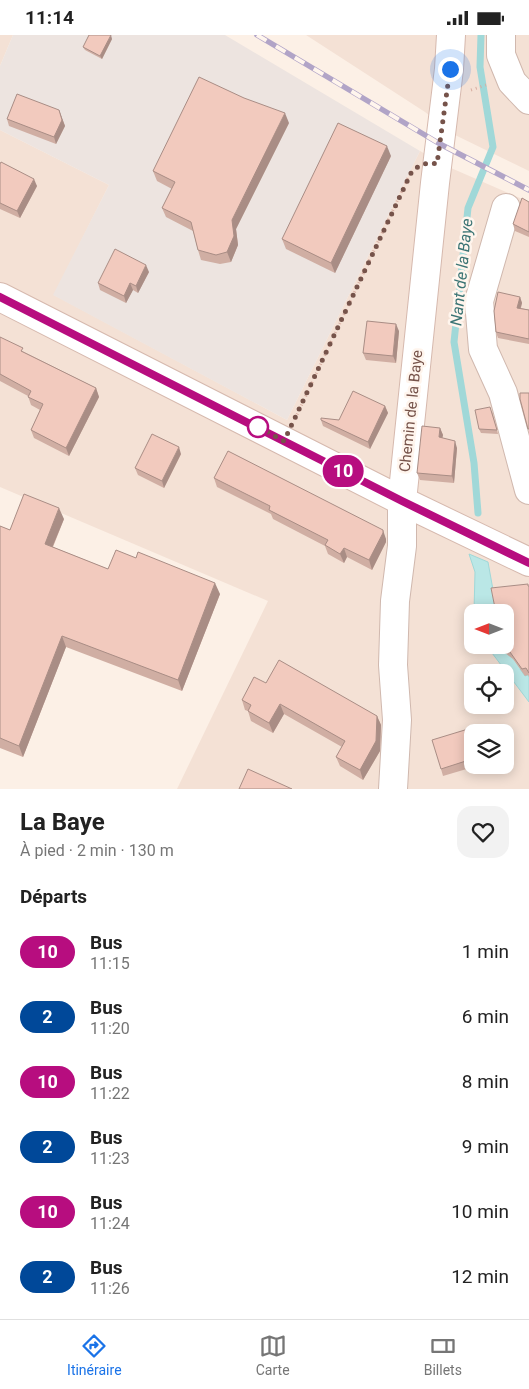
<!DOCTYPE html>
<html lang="fr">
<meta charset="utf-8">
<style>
body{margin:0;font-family:Roboto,sans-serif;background:#f2f2f2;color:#222;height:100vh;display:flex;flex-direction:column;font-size:19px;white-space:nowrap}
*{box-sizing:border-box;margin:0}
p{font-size:16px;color:#767676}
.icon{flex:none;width:28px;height:28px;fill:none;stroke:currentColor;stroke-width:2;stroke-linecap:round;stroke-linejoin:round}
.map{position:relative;height:754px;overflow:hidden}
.sheet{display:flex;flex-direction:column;background:#fff;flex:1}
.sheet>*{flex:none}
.badge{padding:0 10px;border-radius:16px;font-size:18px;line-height:32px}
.needle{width:32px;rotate:270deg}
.fabs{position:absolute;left:464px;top:569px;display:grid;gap:10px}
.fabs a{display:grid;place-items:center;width:50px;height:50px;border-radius:10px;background:#fff;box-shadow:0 2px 12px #0003;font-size:25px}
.you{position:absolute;width:25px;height:25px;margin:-12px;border:4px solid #fff;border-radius:50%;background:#1a73e8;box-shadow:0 0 0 8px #1a73e833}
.map>.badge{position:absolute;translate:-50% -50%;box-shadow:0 0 0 2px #fff}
h2{padding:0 20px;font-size:19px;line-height:45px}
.round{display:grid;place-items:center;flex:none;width:52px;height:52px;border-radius:15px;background:#f2f2f2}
.overview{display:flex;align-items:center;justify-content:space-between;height:85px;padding:0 20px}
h1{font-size:24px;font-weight:700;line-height:38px}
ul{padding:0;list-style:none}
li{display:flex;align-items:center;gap:15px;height:65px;padding:0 20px}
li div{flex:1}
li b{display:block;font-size:19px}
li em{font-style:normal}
li .badge{min-width:55px;font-weight:700;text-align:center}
.status{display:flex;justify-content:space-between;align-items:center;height:35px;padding:0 25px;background:#fff;direction:ltr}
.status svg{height:14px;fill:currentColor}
.tabs{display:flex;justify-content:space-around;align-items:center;height:70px;border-top:1px solid #e0e0e0;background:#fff;font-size:14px;color:#767676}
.tabs a{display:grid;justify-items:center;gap:2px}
.tabs .selected{color:#1a73e8}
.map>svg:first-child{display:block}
.residential{fill:#f4e1d5;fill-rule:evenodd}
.industrial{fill:#ede4e0}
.water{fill:#bae7e6;stroke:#a0d8d8}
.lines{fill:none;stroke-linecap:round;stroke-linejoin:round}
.stream{stroke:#a0d8d8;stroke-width:7}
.street-casing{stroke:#d0b8ae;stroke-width:30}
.secondary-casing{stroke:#d6b9ae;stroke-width:30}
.path{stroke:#d7ada0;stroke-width:3;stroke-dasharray:1 4;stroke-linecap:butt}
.street{stroke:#fff;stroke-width:28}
.secondary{stroke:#fff;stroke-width:28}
.rail-casing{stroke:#b1a4c7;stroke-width:5.5}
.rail{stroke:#fff5ed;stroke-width:4;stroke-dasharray:11;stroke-linecap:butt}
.wall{fill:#d0aea3}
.shaded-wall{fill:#a98d85}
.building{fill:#f2cabe;stroke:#a98d85}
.line-casing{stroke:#fff;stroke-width:11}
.line{stroke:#b70d7f;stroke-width:8}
.walk{stroke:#76534a;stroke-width:5;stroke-dasharray:0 9}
.stop-dot{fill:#fff;stroke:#b70d7f;stroke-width:2.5}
.labels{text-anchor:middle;stroke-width:5;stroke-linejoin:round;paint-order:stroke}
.street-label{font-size:15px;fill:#76534a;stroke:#fff5ed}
.water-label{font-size:16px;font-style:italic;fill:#3b7474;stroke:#fff5ed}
</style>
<div class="status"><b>11:14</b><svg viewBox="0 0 49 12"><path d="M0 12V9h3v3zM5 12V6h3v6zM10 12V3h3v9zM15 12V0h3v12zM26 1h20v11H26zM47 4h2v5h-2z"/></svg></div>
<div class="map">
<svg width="529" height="754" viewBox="0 0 529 754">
<rect width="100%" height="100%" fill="#fcf0e6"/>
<g class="residential">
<polygon points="0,0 13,0 0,31"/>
<polygon points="306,0 529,0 529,136 455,100 425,77"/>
<path d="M 0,95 L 109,150 L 54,260 L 287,385 L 420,116 L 451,133 L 529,167 L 529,754 L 177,754 L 268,566 L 0,452 ZM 472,578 L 505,578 L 505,610 L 472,610 ZM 472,638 L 505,638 L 505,670 L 472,670 ZM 472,698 L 505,698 L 505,730 L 472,730 Z"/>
</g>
<polygon class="industrial" points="13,0 225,0 420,116 287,385 53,260 109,150 0,95 0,31"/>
<g class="water">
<polygon points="469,519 488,527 497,577 474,577 475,537"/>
<polygon points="486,610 503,610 522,632 520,634 525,641 528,640 529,642 529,667"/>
</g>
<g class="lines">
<polyline class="stream" points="478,478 474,428 454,307 468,173 493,112 480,32 481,0"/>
<g class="street-casing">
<g id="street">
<polyline points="501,0 501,20 512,47 529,65"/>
<polyline points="506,173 479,266 483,314 503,358 529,455"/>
<polyline points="393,754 397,685 393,630 395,566 402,511 402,466"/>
</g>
</g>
<g class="secondary-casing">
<g id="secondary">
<polyline points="0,262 402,466 529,527"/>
<polyline points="402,466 435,148 449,34 451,0"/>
</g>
</g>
<g class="path">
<polyline points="471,55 486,50"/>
<polyline points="295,384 408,143"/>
</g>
<use href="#street" class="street"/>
<use href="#secondary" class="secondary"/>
<g class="rail-casing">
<polyline id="rail" points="257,0 440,109 529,155"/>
</g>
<use href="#rail" class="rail"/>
</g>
<g class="wall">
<polygon points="112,4 102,24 85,15 83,12"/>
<polygon points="59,75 65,91 56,109 9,91 7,84"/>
<polygon points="289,88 236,194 238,210 231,227 220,229 201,225 198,215 193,196 166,182 162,173 172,154 157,146 153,136"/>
<polygon points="391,121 335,238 286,214 282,204"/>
<polygon points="0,129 37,151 20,183 0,174"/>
<polygon points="529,167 529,202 515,196 513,189"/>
<polygon points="149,237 138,258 133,255 126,268 100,255 98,248"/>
<polygon points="520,262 522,268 521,273 529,275 529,309 498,303 496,297"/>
<polygon points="399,296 396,328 366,325 363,318"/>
<polygon points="0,302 24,317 96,353 99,362 69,421 34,403 31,395 40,375 31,370 28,361 0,346"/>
<polygon points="385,371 388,378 370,414 323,391 321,385 339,385"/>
<polygon points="492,376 498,399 481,398 479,394"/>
<polygon points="440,393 443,400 442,403 457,413 454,448 420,445 417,438"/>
<polygon points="181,419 164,453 138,440 135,433"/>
<polygon points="214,443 386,504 386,507 372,535 347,522 344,528 328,519 325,511 273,484 271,479 217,452"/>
<polygon points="64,484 53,512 108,534 220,559 182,656 66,612 23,722 0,713 0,491 10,495"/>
<polygon points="529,551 529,642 528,640 525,641 513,624 505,618 502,610"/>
<polygon points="266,648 377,681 381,690 380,716 363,745 340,731 336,722 342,712 284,679 273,698 251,686 248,676 245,675 242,665"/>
<polygon points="472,698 472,730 480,730 443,741 441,734"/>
</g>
<g class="shaded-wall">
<polygon points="111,0 112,4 102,24 100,21"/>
<polygon points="59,75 65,91 56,109 54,102"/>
<polygon points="285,78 289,88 236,194 238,210 231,227 227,217 232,185"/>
<polygon points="387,111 391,121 335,238 331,228"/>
<polygon points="34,144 37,151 20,183 17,176"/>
<polygon points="146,230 149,237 138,258 136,251"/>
<polygon points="130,248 133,255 126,268 124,261"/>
<polygon points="520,262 522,268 519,278 517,273"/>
<polygon points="396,289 399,296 396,328 393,321"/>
<polygon points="96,353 99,362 69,421 66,413"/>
<polygon points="385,371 388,378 370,414 368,407"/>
<polygon points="440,393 443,400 441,409 439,402"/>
<polygon points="455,406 457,413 454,448 452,441"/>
<polygon points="179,412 181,419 164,453 162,446"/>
<polygon points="59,473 64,484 49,520 45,509"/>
<polygon points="383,495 386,504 386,507 372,535 369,525"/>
<polygon points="344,513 347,522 344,528 340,519"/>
<polygon points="215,548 220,559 182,656 178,645"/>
<polygon points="62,601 66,612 23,722 19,711"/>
<polygon points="280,669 284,679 273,698 269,688"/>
<polygon points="377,681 381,690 380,716 363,745 360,735"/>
</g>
<g class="building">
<polygon points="89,0 111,0 100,21 83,12"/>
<polygon points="199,42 244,63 285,78 232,185 234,201 227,217 216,220 198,215 191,187 162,173 175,147 153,136"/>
<polygon points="17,59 59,75 62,85 54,102 7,84"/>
<polygon points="338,88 387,111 331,228 282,204"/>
<polygon points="1,127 34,144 17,176 0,168 0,129"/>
<polygon points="522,163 529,167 529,197 513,189"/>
<polygon points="115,214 146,230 136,251 130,248 124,261 98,248"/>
<polygon points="498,257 520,262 517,273 529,275 529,304 496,297 494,276"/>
<polygon points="367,286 396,289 393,321 363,318"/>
<polygon points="0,302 23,313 21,316 96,353 66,413 31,395 43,369 28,362 31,356 0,339"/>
<polygon points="353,356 385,371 368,407 321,385 321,383 339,385"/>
<polygon points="520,358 529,358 529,394 528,394 520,364"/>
<polygon points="490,372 497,395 479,394 475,375"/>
<polygon points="422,391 440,393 439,402 455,406 452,441 417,438"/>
<polygon points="152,399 179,412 162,446 135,433"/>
<polygon points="228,416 383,495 383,498 369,525 344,513 340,519 325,510 328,505 269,475 270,471 214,443"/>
<polygon points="24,459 59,473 45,509 108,534 116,515 136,523 138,517 215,548 178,645 62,601 19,711 0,703 0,491 10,495"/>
<polygon points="528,549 528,551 529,551 529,638 526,633 522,634 510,617 502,611 502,610 505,610 505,578 496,578 491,553"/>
<polygon points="279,625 377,681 376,706 360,735 336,722 345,706 280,669 269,688 248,676 251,670 242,665 254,642 266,648"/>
<polygon points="478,691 480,698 472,698 472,724 441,734 432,705"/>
<polygon points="248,734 292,754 239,754"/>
</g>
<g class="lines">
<g class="line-casing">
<polyline id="line" points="0,262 402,466 529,528"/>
</g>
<use href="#line" class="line"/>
<path class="walk" d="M 258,392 L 251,388 L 284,406 L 412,136 C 421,129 426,127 437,129 L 450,34"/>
</g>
<circle class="stop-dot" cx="258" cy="392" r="10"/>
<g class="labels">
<g class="street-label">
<text transform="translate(411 376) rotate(-84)" y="5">Chemin de la Baye</text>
</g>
<g class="water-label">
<text transform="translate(461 237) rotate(-84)" y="6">Nant de la Baye</text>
</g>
</g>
</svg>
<div class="fabs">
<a><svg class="needle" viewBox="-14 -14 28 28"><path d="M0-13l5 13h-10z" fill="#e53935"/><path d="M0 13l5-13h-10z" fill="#767676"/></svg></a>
<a><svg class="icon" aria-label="locate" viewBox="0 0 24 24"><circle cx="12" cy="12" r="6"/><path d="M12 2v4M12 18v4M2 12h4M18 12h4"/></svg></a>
<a><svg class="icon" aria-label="layers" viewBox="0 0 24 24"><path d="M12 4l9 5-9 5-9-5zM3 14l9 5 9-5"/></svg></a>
</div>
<div class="you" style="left:450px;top:34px"></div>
<b class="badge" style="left:343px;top:436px;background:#b70d7f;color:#fff">10</b>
</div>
<section class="sheet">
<div class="overview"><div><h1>La Baye</h1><p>À pied · 2 min · 130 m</p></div><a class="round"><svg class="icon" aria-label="heart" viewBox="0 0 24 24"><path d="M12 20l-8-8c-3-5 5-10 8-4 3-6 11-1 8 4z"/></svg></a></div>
<h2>Départs</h2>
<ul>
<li><span class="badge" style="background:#b70d7f;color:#fff">10</span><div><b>Bus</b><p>11:15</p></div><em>1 min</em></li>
<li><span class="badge" style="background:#004899;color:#fff">2</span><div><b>Bus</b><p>11:20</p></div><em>6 min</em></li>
<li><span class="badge" style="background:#b70d7f;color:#fff">10</span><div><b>Bus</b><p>11:22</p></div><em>8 min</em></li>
<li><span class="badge" style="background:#004899;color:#fff">2</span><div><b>Bus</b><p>11:23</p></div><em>9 min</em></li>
<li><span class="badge" style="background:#b70d7f;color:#fff">10</span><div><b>Bus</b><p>11:24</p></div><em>10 min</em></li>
<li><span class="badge" style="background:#004899;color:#fff">2</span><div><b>Bus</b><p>11:26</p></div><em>12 min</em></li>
</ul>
</section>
<nav class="tabs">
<a class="selected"><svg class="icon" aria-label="directions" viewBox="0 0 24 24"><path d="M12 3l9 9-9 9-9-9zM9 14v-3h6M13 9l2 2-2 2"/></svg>Itinéraire</a>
<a><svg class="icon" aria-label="map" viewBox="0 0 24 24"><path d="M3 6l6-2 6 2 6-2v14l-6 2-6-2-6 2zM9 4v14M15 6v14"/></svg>Carte</a>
<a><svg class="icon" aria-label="tickets" viewBox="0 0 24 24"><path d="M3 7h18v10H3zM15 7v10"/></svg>Billets</a>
</nav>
